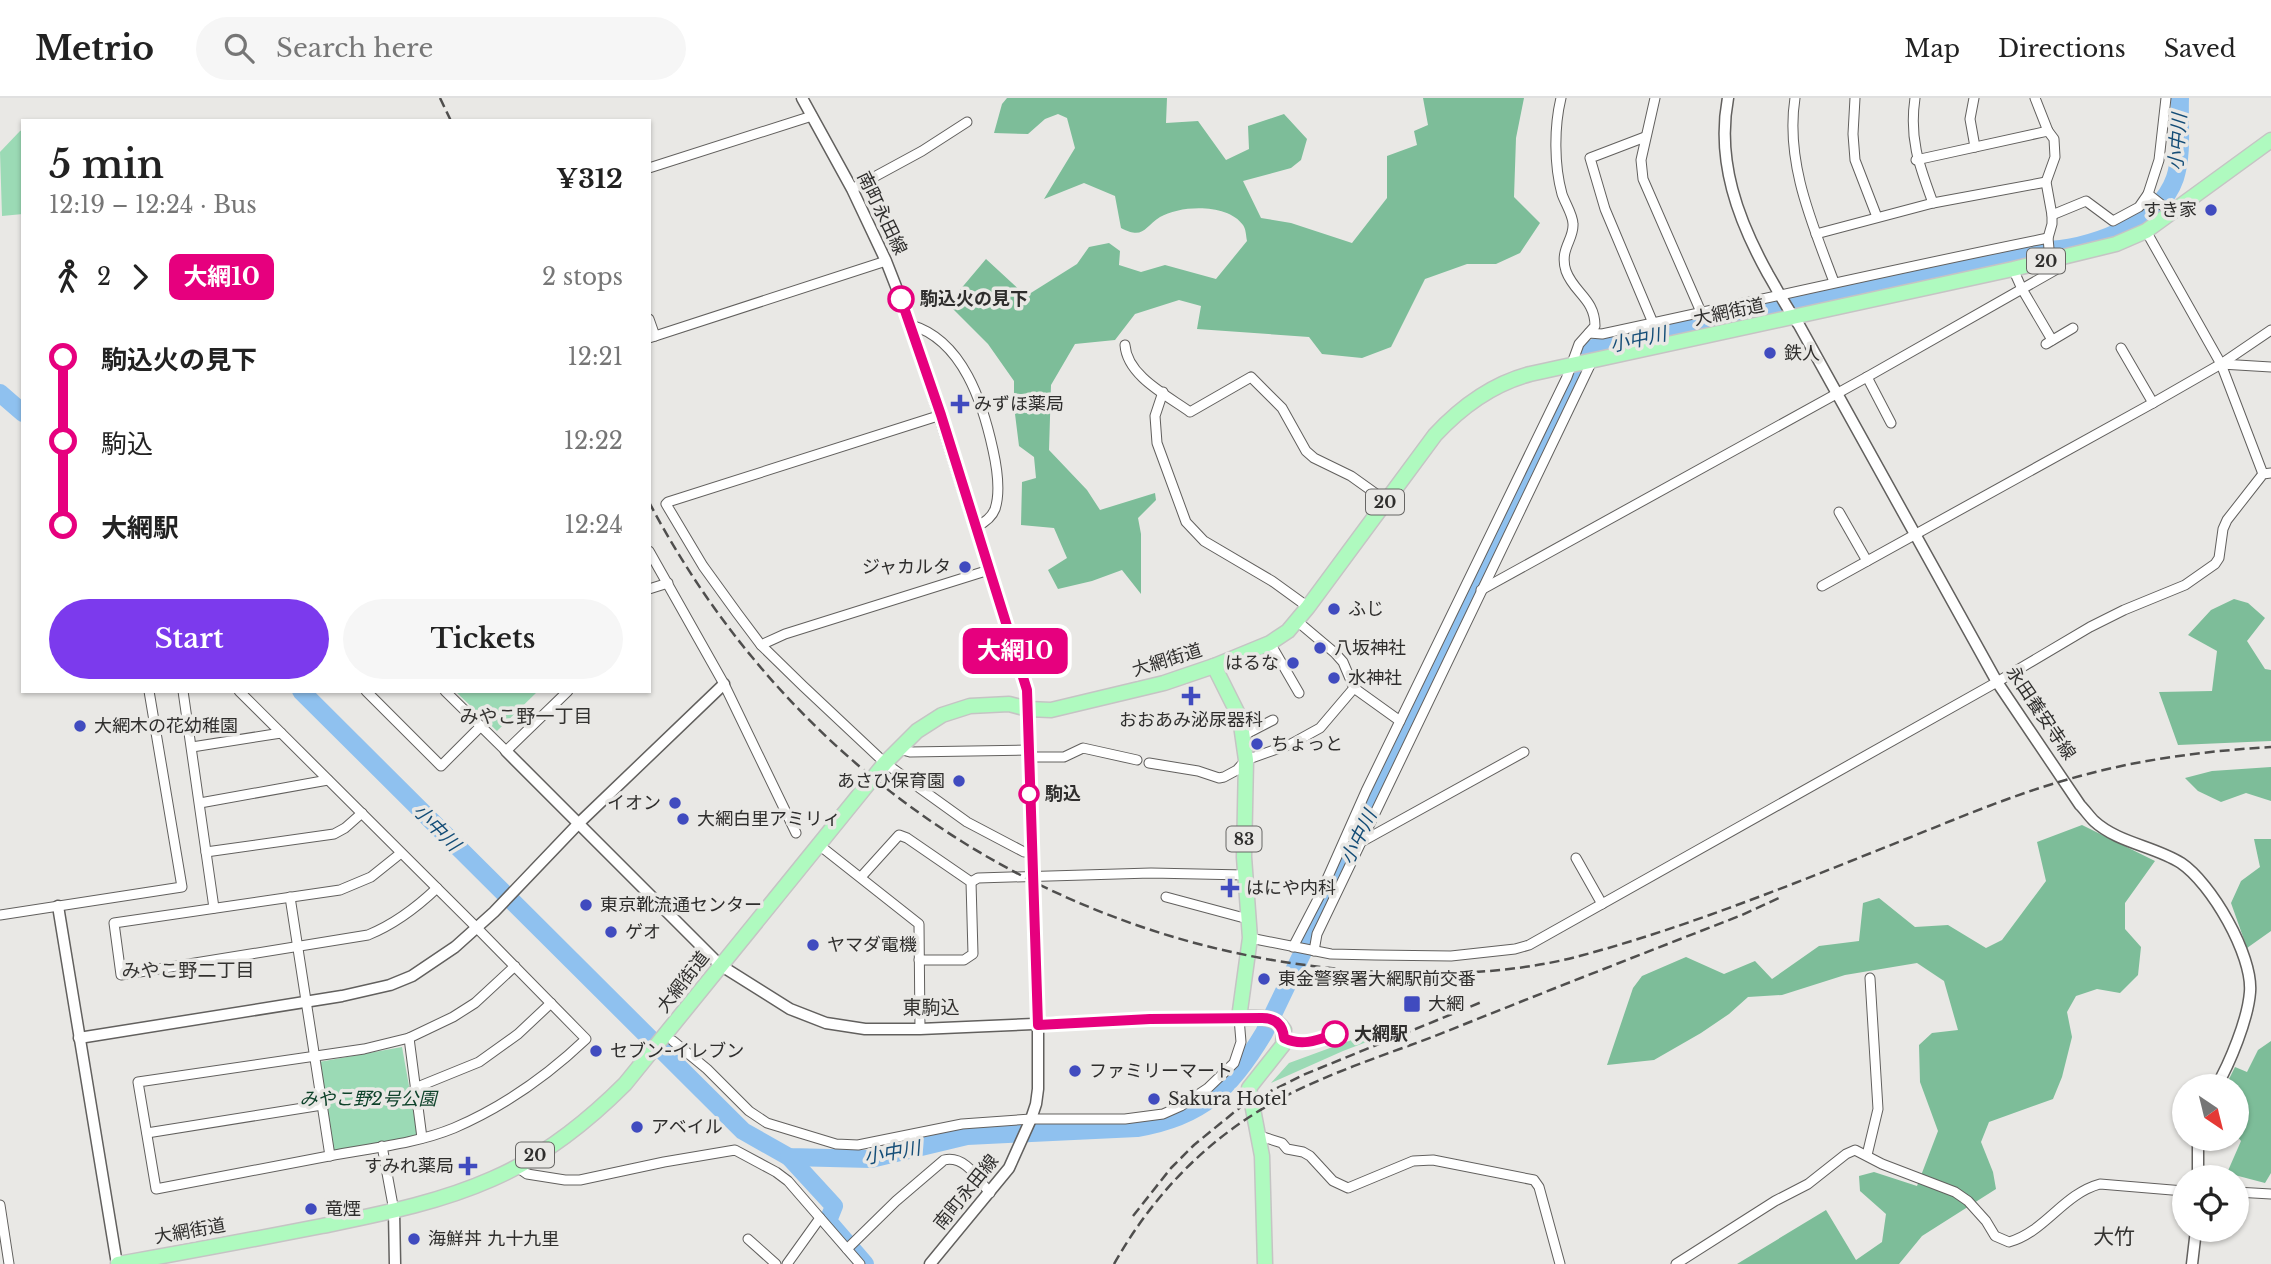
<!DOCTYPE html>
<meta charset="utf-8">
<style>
body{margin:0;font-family:"Libre Baskerville","Noto Sans JP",serif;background:#f6f6f6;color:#222;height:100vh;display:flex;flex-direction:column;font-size:26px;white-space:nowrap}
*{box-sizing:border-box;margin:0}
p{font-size:23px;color:#767676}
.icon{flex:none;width:38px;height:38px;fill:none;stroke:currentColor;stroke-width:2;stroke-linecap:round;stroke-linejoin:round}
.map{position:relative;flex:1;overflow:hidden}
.panel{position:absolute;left:21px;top:21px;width:630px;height:574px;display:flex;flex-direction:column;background:#fff;border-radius:0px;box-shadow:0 2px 5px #0004}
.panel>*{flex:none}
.badge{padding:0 14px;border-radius:10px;font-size:24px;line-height:46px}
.needle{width:46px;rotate:145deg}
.tools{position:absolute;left:2172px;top:976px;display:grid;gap:14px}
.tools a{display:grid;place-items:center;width:77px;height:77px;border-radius:50%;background:#fff;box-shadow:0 2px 5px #0004;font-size:35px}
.map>.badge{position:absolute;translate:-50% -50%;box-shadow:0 0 0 4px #fff}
.legs{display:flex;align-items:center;gap:10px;height:77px;padding:0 28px;font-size:23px}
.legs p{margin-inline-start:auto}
.headline{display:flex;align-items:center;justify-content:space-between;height:119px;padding:0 28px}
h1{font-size:38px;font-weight:600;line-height:52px}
.button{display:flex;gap:14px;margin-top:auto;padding:14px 28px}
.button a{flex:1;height:80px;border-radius:42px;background:#7c3aed;color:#fff;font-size:28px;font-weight:600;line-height:80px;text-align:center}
.button a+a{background:#f6f6f6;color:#222}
ul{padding:0 28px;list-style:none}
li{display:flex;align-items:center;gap:24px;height:84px;font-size:26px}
li i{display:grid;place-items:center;width:10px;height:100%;margin:0 9px;background:currentColor}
li i::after{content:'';width:18px;height:18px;margin:-9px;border:5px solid;border-radius:50%;background:#fff}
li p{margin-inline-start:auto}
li:first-child i{background:linear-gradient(#0000 50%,currentColor 0)}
li:last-child i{background:linear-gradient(currentColor 50%,#0000 0)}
header{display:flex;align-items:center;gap:42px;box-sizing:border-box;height:98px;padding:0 35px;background:#fff;border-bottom:2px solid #e0e0e0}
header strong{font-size:33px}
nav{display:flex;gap:38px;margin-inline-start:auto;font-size:24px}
.search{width:490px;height:63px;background:#f6f6f6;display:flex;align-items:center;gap:18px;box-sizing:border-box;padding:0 24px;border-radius:38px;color:#767676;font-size:26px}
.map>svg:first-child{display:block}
.green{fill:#9bdab5}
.forest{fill:#7dbd99}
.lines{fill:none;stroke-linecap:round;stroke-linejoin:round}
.river{stroke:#8fc1ef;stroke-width:18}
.minor-casing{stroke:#62605e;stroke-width:11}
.tertiary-casing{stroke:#62605e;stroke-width:13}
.primary-casing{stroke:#c5c4c4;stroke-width:17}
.minor{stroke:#fff;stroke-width:9}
.tertiary{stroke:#fff;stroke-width:10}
.primary{stroke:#affabf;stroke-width:14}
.rail{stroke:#4f4e4d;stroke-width:2.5;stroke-dasharray:10 5;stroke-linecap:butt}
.line-1-casing{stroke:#fff;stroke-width:16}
.line-1{stroke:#e6007e;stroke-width:10}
.poi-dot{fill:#404bbf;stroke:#e9e8e5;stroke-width:2.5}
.stop-1-dot{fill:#fff;stroke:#e6007e;stroke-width:3.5}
.labels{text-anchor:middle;stroke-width:7;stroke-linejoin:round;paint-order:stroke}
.shield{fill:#e9e8e5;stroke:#676664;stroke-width:2}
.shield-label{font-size:16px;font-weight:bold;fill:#2f2e2d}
.poi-label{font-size:18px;fill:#2f2e2d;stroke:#e9e8e5;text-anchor:start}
.street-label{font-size:18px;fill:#2f2e2d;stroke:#e9e8e5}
.stop-label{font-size:18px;font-weight:bold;fill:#2f2e2d;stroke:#e9e8e5;text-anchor:start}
.park-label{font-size:18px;font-style:italic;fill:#0e422a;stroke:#e9e8e5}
.water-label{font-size:19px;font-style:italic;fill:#144d77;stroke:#e9e8e5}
.neighbourhood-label{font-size:19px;fill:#343331;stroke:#e9e8e5}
.quarter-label{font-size:21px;fill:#343331;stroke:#e9e8e5}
</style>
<header>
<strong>Metrio</strong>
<div class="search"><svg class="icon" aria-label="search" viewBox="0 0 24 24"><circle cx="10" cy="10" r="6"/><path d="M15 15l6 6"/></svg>Search here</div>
<nav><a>Map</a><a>Directions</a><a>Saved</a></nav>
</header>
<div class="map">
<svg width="2271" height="1166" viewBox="0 0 2271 1166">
<rect width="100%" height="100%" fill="#e9e8e5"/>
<g class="green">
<polygon points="23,32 23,116 2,118 0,54 20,33"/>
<polygon points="455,593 538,593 497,633"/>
<polygon points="1398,925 1398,932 1343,953 1271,985 1289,965"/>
<polygon points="402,949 418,1038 334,1053 319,964"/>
</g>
<g class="forest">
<path d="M 1007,0 L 1167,0 L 1166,25 L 1198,23 L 1226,62 L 1249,51 L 1248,28 L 1284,16 L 1307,41 L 1301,62 L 1291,70 L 1243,83 L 1261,120 L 1291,125 L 1352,145 L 1387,100 L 1387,58 L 1417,47 L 1414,33 L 1428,27 L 1423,0 L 1524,0 L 1516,40 L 1514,99 L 1540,125 L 1520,155 L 1496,166 L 1467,166 L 1425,181 L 1391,249 L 1362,260 L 1322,256 L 1309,239 L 1197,231 L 1201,208 L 1179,202 L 1135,216 L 1115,242 L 1075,246 L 1051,287 L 1049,352 L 1087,392 L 1100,412 L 1155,395 L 1156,402 L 1138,420 L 1141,436 L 1141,496 L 1122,472 L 1092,483 L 1058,491 L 1048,472 L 1067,460 L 1054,430 L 1021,427 L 1022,384 L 1036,380 L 1034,359 L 1019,348 L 1014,308 L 1014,283 L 988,246 L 948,206 L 986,161 L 1026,198 L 1077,166 L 1089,149 L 1109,145 L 1120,153 L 1119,167 L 1141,174 L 1165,167 L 1216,181 L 1247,143 C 1246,138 1246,131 1243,127 C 1228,105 1180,107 1160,119 C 1144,129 1144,142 1121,130 L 1115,98 L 1084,85 L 1044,101 L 1075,50 L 1067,20 L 1058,16 L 1045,21 L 1028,36 L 994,35 L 1002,6 Z"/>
<polygon points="2234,501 2248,505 2265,520 2247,543 2265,571 2271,572 2271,643 2178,647 2159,594 2212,593 2217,553 2188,537 2211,512"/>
<polygon points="2271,669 2271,703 2246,695 2221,704 2198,693 2185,680 2212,673"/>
<polygon points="2082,727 2155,763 2125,805 2125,831 2141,849 2138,877 2120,895 2097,891 2076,898 2067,914 2072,939 2062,979 2053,1001 1989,1024 1981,1044 1993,1074 1996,1091 1922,1138 1899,1166 1737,1166 1826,1112 1856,1162 1882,1144 1886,1116 1860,1093 1859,1078 1874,1074 1917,1088 1938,1033 1920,984 1919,947 1932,935 1958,932 1944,883 1917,865 1845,877 1782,897 1748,899 1729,916 1701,935 1654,962 1607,967 1633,890 1642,878 1686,859 1724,876 1755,863 1772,881 1819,848 1859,843 1863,805 1879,800 1915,829 1948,827 1986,850 2002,842 2046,783 2037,744"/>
<polygon points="2254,741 2271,741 2271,833 2247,850 2231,805 2241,783 2260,769"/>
<polygon points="2271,943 2271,1075 2265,1085 2227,1075 2241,1043 2237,1038 2236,989 2225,989 2235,969 2247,974 2258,952"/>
</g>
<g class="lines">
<g class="river">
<polyline points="0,295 23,315"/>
<path d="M 301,593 L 743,1033 L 789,1059 L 871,1061 L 967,1038 L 1137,1030 C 1203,1019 1231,990 1264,935 L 1592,251 L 1596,249 L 2041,152 C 2086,153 2159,127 2175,80 C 2183,55 2179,26 2180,0"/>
<polyline points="789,1059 834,1108 828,1123 865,1166"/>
</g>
<g class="minor-casing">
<g id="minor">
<polyline points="1655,0 1641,62 1643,81 1701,214"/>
<path d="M 1795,0 C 1785,64 1812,125 1834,184"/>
<polyline points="1855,0 1853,36 1855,62 1877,119"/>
<path d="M 1915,0 C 1909,41 1919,67 1933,105"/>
<polyline points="1974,0 1970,21 1975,49"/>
<polyline points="2035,0 2048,33 2054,41 2055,59 2046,84 2052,117 2052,126 2048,140 2050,162"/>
<polyline points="1645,39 1590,60 1605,111 1653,225"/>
<polyline points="1916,62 2048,33"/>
<polyline points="649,70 812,18"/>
<polyline points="852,91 922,53 967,24"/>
<polyline points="2148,96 2172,115"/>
<polyline points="2052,117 2086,103 2113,123 2139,109 2148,96 2159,62 2166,0"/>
<polyline points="2146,133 2221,266 2263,376"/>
<polyline points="1816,136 1933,105 2046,84"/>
<polyline points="2013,171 2022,191 2052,242"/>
<polyline points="649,221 655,238"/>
<path d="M 911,227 C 963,242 983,306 993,352 C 997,370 1001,393 995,411 C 992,419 984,425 976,429"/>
<path d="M 1589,235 L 1602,236 C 1751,204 1899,170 2048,140"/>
<polyline points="649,240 886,163"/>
<polyline points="2046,246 2073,230"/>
<path d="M 1125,247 C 1127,278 1168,298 1190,314 L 1251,279 L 1282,310 L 1306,353 L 1314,360 L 1351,378 L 1386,403"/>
<polyline points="2121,250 2153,305"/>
<polyline points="2221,266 2271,269"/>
<polyline points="1867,279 1891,325"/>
<polyline points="1163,294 1155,318 1157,345 1186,424 1204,443 1272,483 1308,509"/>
<polyline points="941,317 668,404 666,406 703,468 737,515 761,547 803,588 885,665 967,724 1024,754 1032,754"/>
<polyline points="1839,414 1867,463"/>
<polyline points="649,453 724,586 796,735"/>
<polyline points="1822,488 2153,305 2221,266 2271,232"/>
<polyline points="649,491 668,485"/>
<polyline points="1481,492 1867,279 2057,171 2056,161"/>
<polyline points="1297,523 1335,555 1343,564 1354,590 1400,623"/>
<polyline points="1270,545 1299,595"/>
<polyline points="761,547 785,536 989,472"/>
<polyline points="183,593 214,810"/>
<path d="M 239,593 L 476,829 L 586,941 C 546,979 505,1008 454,1030 C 415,1046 370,1050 329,1058 C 271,1069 214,1080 156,1091 L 138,984 L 364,951 L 409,940 L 453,919 L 475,905 L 515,868"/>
<polyline points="366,593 441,668 481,628"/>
<polyline points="445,593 506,653 568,593"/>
<polyline points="1244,637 1273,622"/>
<polyline points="192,649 281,635"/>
<polyline points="899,651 910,654 1028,652"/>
<polyline points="1028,659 1064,659 1083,650 1137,662"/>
<polyline points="1149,665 1198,673 1219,680 1224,679 1237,672 1246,662 1291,646 1320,630 1354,590"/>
<polyline points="200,705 328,682"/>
<polyline points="1363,743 1524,654"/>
<polyline points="819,747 919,826 920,931"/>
<polyline points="206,754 334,736 345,730 362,715"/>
<path d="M 401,755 L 371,779 L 340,792 L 114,825 L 121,877 L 368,837 C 395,826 416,810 437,790"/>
<polyline points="1576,760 1602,806"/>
<polyline points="861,779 899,737 907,740 971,784 973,856 964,862 919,862"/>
<polyline points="971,784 978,780 1151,775 1245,777"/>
<polyline points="290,799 330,1058"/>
<polyline points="1166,799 1248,821"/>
<polyline points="0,817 182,789 149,593"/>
<polyline points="1250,840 1331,856 1375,857 1451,858 1515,851 1529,847 1997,584 2090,529 2124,512 2185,487 2215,466 2219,460 2223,431 2227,422 2263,376 2271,375"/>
<path d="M 1293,849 L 1319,799 L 1366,693 L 1567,279 L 1579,246 L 1595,228 C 1595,201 1574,195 1566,173 C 1559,151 1574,142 1573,126 C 1573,117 1565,105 1562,96 C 1554,67 1554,29 1561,0"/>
<polyline points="1314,853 1317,836 1592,263"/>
<polyline points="409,940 422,1040"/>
<polyline points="673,943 707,971 749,1013 767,1025 836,1046 858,1047 962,1026 1031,1021 1125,1021 1163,1016 1181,1008 1208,990 1234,965 1241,944 1239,920"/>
<polyline points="415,990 479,964 518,936 551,905"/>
<polyline points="147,1035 322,1007"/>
<polyline points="1260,1038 1282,1045 1287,1051 1303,1054 1310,1058 1333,1083 1348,1090 1413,1063 1433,1062 1534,1082 1539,1089 1560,1166"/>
<polyline points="382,1048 394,1113"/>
<polyline points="1867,1057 1878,1011 1870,880"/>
<polyline points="517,1069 527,1076 565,1082 580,1082 664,1064 735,1052 776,1074 788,1083 860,1166"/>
<polyline points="2236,1094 2271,1096"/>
<polyline points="0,1107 9,1166"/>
<polyline points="748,1141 776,1166"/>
<path d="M 847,1151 L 896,1103 L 944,1062 C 965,1057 978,1081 990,1095"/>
<polyline points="787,1166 820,1120"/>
<path d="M 1676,1166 L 1775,1103 L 1808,1086 L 1846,1056 L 1855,1052 L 1882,1066 L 1955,1094 L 1968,1103 L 1986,1123 L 1995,1138 L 2009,1144 C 2045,1134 2063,1096 2100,1086 L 2184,1093"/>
</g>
</g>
<g class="tertiary-casing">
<g id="tertiary">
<polyline points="802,0 852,91 886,163 911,227 1027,592 1038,927 1038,991 1036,1006 1031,1021 1009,1070 930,1166"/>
<path d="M 1728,0 C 1716,63 1738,122 1768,176 C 1778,193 1787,211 1799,227 L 1997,584 L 2080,707 C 2085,712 2089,718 2094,723 C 2118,745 2154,748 2181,765 C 2211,785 2253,857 2250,894 C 2248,921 2230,965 2216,989"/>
<polyline points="506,653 720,867 790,911 826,925 865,931 920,931 1149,921 1239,920"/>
<polyline points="58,808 117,1166"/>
<polyline points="79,940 342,898 390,887 412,878 455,849 494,814 579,725 724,586"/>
<polyline points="2198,1041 2198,1080"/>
<polyline points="394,1113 395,1166"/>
<polyline points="2192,1166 2196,1132"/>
</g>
</g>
<g class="primary-casing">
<g id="primary">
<path d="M 1214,568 L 1240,620 L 1246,662 L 1244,759 L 1250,840 L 1239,920 C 1256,920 1274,916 1284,932 L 1283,947 L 1249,990 L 1262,1058 L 1265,1166"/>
<path d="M 118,1166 C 186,1154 255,1141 322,1128 C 380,1116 438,1105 492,1081 C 541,1060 587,1024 625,986 L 885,665 L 917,633 L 942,617 L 970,608 L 1009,606 L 1028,611 L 1051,612 L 1164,585 L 1214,568 L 1270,545 L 1288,533 L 1308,509 L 1435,337 C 1462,308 1492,286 1530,276 L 2013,171 L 2116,146 L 2146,133 L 2271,42"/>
</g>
</g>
<use href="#minor" class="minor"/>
<use href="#tertiary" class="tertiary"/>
<use href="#primary" class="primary"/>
<g class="rail">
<polyline points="440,0 451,23"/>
<path d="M 649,404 C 792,676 1058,853 1365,873 C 1434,878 1509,876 1576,859 C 1689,829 1798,784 1906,741 C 1963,718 2020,694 2080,678 C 2142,661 2206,653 2271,649"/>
<polyline points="1133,1118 1171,1070 1194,1047 1243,1007 1303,977 1484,903"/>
<path d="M 1114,1166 C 1144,1113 1183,1067 1232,1031 C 1291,987 1366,964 1435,938 C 1537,897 1639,857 1742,817 L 1783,798"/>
</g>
</g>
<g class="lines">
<g class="line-1-casing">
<path id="line-1" d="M 901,201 L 941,317 L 1027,592 L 1038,927 L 1150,921 L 1262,920 C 1275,920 1283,926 1284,940 C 1302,949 1318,942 1335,936"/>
</g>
<use href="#line-1" class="line-1"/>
</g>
<g class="poi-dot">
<circle cx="2211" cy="112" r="7"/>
<circle cx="1770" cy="255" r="7"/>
<path d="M956.5 295.5h7v7h7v7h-7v7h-7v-7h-7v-7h7z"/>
<circle cx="965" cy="469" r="7"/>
<circle cx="1334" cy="511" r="7"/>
<circle cx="1320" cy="550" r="7"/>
<circle cx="1293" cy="565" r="7"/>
<circle cx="1334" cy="580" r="7"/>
<path d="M1187.5 587.5h7v7h7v7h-7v7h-7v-7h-7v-7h7z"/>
<circle cx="80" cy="628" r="7"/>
<circle cx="1257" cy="646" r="7"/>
<circle cx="959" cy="683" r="7"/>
<circle cx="675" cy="705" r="7"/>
<circle cx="683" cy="721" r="7"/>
<path d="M1226.5 779.5h7v7h7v7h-7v7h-7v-7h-7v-7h7z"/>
<circle cx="586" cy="807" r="7"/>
<circle cx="611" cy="834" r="7"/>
<circle cx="813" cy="847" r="7"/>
<circle cx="1264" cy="881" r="7"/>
<rect x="1403" y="897" width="18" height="18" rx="3.5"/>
<circle cx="596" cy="953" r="7"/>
<circle cx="1075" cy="973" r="7"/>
<circle cx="1154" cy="1001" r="7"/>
<circle cx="637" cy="1029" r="7"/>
<path d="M464.5 1057.5h7v7h7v7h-7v7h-7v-7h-7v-7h7z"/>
<circle cx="311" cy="1111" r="7"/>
<circle cx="414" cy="1141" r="7"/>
</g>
<g class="stop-1-dot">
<circle cx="901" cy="201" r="12"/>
<circle cx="1029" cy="696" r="9"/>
<circle cx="1335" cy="936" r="12"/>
</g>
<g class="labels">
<g class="shield">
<rect x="2027" y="150.5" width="38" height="25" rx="5"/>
<rect x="1366" y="391.5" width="38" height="25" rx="5"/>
<rect x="1226.5" y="728.5" width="35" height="25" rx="5"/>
<rect x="516" y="1044.5" width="38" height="25" rx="5"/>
</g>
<g class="shield-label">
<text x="2046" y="169">20</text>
<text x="1385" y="410">20</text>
<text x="1244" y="747">83</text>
<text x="535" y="1063">20</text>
</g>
<g class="poi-label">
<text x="2197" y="118" text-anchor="end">すき家</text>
<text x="1784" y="261">鉄人</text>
<text x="974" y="312">みずほ薬局</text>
<text x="951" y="475" text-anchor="end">ジャカルタ</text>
<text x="1348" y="517">ふじ</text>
<text x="1334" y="556">八坂神社</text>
<text x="1279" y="571" text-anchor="end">はるな</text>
<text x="1348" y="586">水神社</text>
<text x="1191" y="628" text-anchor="middle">おおあみ泌尿器科</text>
<text x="94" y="634">大網木の花幼稚園</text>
<text x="1271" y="652">ちょっと</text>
<text x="945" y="689" text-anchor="end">あさひ保育園</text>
<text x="661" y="711" text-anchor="end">イオン</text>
<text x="697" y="727">大網白里アミリィ</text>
<text x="1246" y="796">はにや内科</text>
<text x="600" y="813">東京靴流通センター</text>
<text x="625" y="840">ゲオ</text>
<text x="827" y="853">ヤマダ電機</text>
<text x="1278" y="887">東金警察署大網駅前交番</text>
<text x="1428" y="912">大網</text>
<text x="610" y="959">セブン-イレブン</text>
<text x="1089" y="979">ファミリーマート</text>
<text x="1168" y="1007">Sakura Hotel</text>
<text x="651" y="1035">アベイル</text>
<text x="454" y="1074" text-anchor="end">すみれ薬局</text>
<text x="325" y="1117">竜煙</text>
<text x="428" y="1147">海鮮丼 九十九里</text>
</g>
<g class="street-label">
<text transform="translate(882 115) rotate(64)" y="6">南町永田線</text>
<text transform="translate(1729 214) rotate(-12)" y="6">大網街道</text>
<text transform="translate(1167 562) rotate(-17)" y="6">大網街道</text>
<text transform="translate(2041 615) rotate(56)" y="6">永田養安寺線</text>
<text transform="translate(683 884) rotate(-52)" y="6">大網街道</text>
<text transform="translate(966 1094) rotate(-51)" y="6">南町永田線</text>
<text transform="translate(190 1133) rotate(-10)" y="6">大網街道</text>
</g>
<g class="stop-label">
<text x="920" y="207">駒込火の見下</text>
<text x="1045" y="702">駒込</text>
<text x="1354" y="942">大網駅</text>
</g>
<g class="park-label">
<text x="368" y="1007">みやこ野2号公園</text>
</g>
<g class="water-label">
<text transform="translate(2177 44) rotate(-86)" y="7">小中川</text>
<text transform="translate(1638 241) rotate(-12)" y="7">小中川</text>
<text transform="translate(437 729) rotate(45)" y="7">小中川</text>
<text transform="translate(1358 739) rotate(-64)" y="7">小中川</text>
<text transform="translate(892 1054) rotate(-10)" y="7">小中川</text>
</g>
<g class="neighbourhood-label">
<text x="526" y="625">みやこ野一丁目</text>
<text x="188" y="879">みやこ野二丁目</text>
<text x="931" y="916">東駒込</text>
</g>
<g class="quarter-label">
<text x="2114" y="1146">大竹</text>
</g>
</g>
</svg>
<div class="tools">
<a><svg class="needle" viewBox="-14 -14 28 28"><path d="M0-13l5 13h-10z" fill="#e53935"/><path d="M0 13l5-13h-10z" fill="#767676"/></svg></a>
<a><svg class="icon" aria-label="locate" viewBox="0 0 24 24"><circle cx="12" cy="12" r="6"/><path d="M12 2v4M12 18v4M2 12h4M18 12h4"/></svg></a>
</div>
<b class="badge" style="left:1015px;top:553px;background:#e6007e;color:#fff">大網10</b>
<section class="panel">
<div class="headline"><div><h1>5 min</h1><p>12:19 – 12:24 · Bus</p></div><b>¥312</b></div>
<div class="legs"><svg class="icon" aria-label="walk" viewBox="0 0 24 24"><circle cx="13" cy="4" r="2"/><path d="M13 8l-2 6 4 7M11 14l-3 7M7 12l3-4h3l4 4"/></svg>2<svg class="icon" aria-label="forward" viewBox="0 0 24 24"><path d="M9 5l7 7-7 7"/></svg><b class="badge" style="background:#e6007e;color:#fff">大網10</b><p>2 stops</p></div>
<ul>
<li><i style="color:#e6007e"></i><b>駒込火の見下</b><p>12:21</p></li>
<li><i style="color:#e6007e"></i><span>駒込</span><p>12:22</p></li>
<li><i style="color:#e6007e"></i><b>大網駅</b><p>12:24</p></li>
</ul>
<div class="button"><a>Start</a><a>Tickets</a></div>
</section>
</div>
